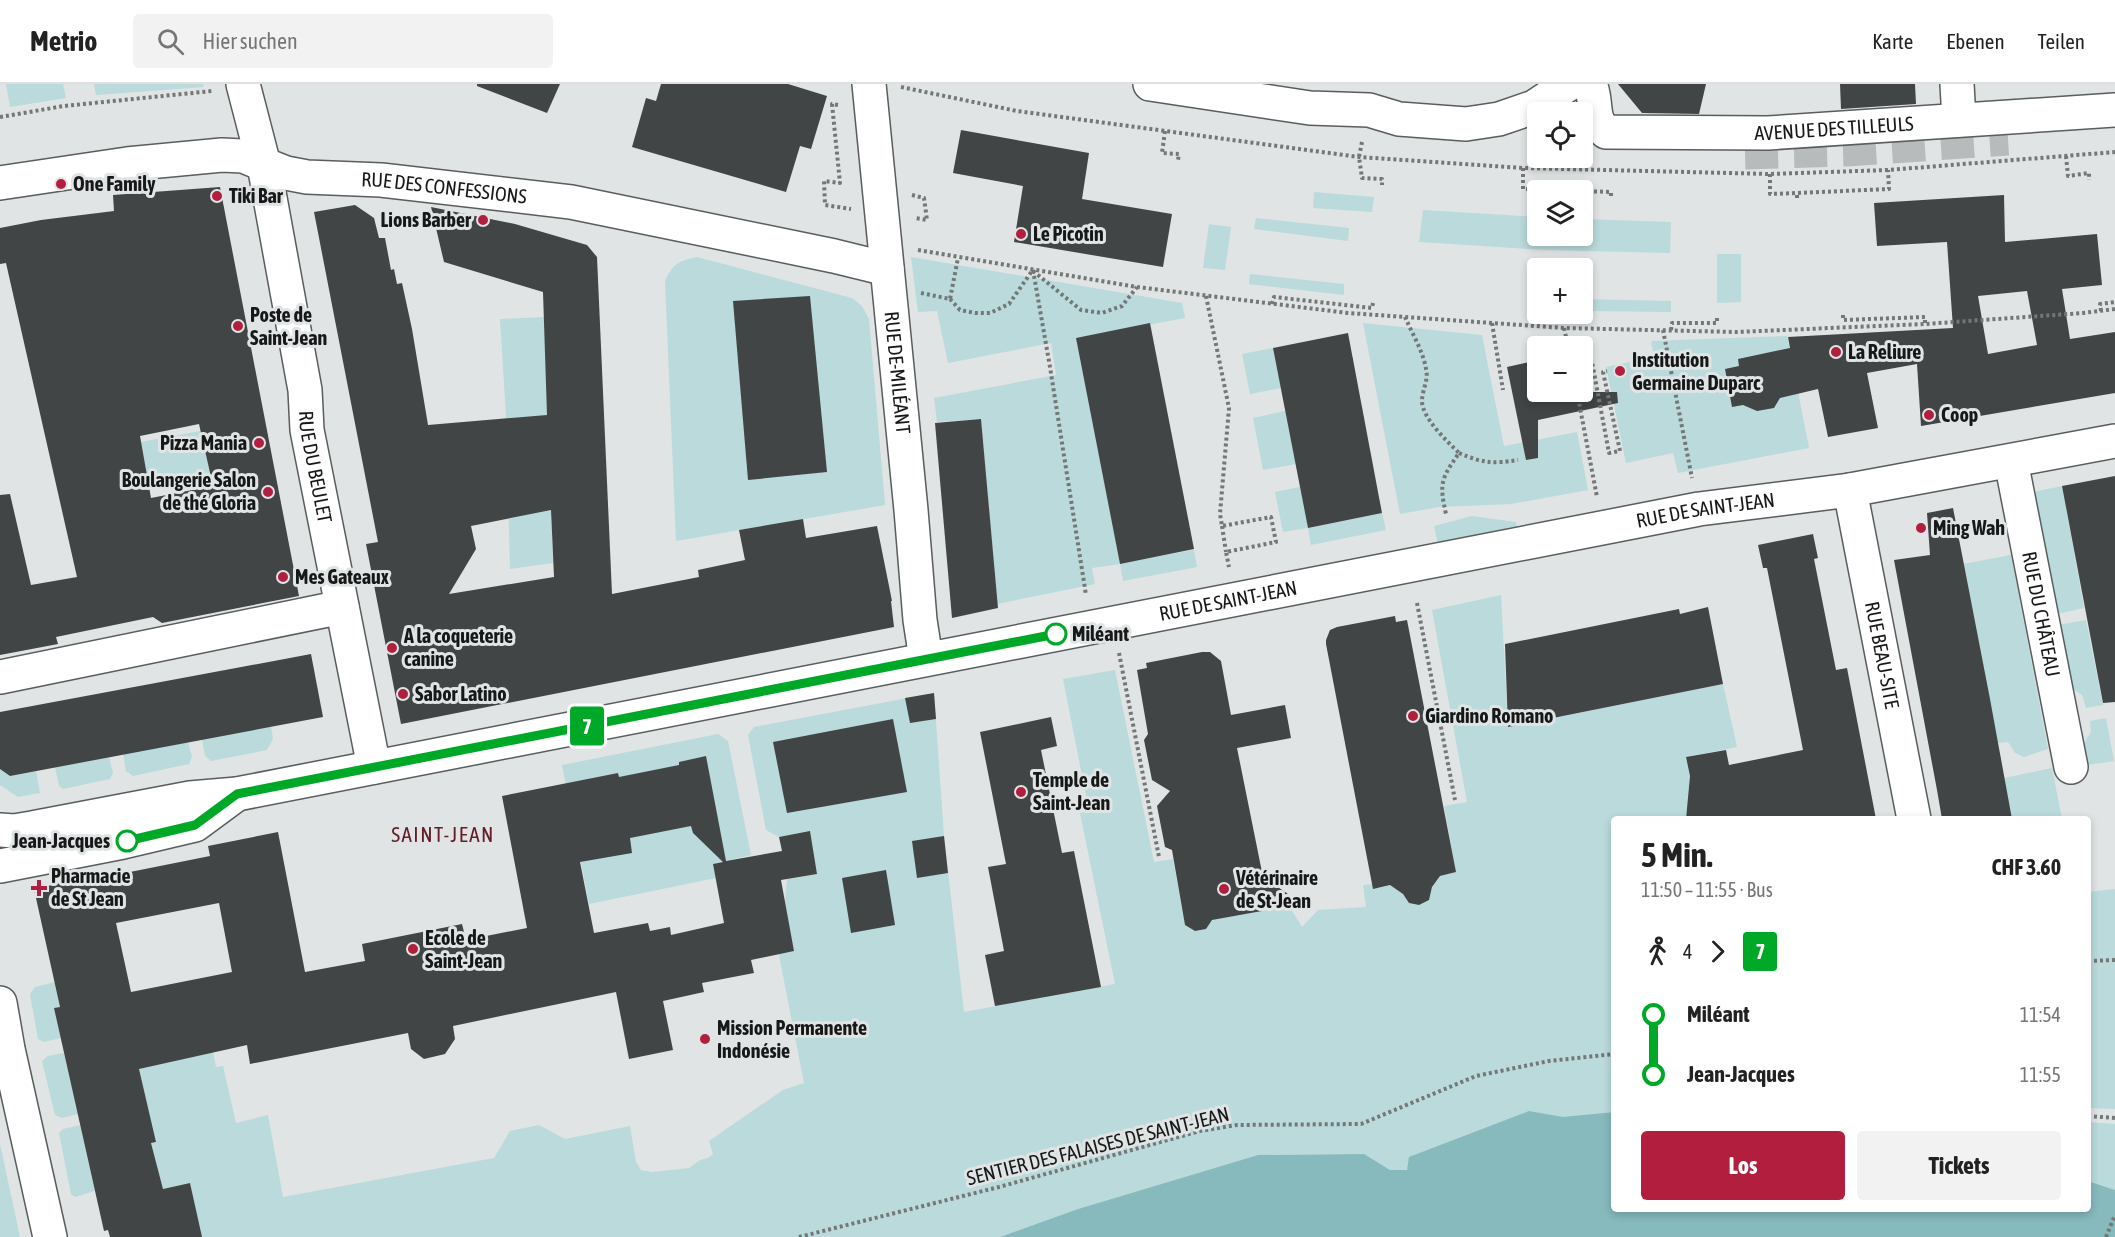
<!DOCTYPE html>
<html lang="de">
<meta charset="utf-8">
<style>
body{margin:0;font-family:"Asap Condensed",sans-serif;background:#f2f2f2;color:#222;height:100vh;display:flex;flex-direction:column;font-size:22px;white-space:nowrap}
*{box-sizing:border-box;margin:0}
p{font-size:20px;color:#767676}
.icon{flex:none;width:33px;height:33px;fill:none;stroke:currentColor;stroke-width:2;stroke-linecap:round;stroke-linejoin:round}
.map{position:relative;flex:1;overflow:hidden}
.panel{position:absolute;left:1611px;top:732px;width:480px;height:396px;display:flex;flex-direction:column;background:#fff;border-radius:6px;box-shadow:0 3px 9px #0003}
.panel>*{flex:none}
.badge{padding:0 12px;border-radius:4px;font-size:21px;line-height:39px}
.tools{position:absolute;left:1527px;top:18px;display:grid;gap:12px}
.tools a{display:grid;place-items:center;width:66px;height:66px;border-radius:6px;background:#fff;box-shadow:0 3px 9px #0003;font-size:30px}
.map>.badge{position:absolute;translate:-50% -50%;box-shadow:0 0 0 3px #fff}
.legs{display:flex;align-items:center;gap:9px;height:66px;padding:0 30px;font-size:20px}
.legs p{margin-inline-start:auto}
.overview{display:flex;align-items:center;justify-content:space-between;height:102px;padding:0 30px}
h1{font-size:33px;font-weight:700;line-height:45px}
.button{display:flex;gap:12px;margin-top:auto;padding:12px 30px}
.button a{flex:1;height:69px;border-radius:6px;background:#b21f3e;color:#fff;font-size:24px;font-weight:700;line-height:69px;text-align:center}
.button a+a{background:#f2f2f2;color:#222}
ul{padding:0 30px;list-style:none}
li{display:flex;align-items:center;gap:21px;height:60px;font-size:22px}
li i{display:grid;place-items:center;width:9px;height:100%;margin:0 8px;background:currentColor}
li i::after{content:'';width:15px;height:15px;margin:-8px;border:4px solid;border-radius:50%;background:#fff}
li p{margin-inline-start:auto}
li:first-child i{background:linear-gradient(#0000 50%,currentColor 0)}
li:last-child i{background:linear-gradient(currentColor 50%,#0000 0)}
header{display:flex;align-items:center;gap:36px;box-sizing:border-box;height:84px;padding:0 30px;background:#fff;border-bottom:2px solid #e0e0e0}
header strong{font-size:28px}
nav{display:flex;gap:33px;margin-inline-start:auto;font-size:21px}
.search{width:420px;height:54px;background:#f2f2f2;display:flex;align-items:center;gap:15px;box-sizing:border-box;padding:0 21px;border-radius:6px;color:#767676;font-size:22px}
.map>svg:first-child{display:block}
.green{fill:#badadb}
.water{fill:#86babd}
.building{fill:#424546;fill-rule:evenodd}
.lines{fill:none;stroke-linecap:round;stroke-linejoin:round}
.minor-tunnel{stroke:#b8bbbb;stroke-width:33;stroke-dasharray:33 16;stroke-linecap:butt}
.minor-casing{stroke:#595d5d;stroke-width:36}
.path{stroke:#747777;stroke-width:4;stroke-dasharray:3 3;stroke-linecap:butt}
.minor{stroke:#fff;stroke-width:33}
.line-1-casing{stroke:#fff;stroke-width:14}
.line-1{stroke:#00a828;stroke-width:9}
.poi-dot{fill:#b21f3e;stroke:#e0e4e4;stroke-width:2}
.stop-1-dot{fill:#fff;stroke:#00a828;stroke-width:3}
.labels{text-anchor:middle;stroke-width:6;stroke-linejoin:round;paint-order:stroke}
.street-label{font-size:20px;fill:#171919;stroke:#e0e4e4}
.poi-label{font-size:20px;font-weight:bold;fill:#171919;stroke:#e0e4e4;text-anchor:start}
.stop-label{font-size:20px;font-weight:bold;fill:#171919;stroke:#e0e4e4;text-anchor:start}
.neighbourhood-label{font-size:21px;letter-spacing:1.5px;fill:#621d26;stroke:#e0e4e4}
</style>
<header>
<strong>Metrio</strong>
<div class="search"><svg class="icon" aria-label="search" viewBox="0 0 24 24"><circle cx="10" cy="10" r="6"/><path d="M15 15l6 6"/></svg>Hier suchen</div>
<nav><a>Karte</a><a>Ebenen</a><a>Teilen</a></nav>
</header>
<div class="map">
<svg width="2115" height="1153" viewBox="0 0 2115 1153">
<rect width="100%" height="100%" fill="#e0e4e4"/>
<g class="green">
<polygon points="6,0 63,0 66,14 10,23"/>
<polygon points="94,0 203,0 204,3 96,11"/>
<polygon points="1314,108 1374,113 1372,128 1313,124"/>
<polygon points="1423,126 1537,133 1538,152 1582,152 1583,135 1671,138 1670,169 1545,166 1419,158"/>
<polygon points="1256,134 1349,144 1348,157 1254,145"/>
<polygon points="1209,140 1231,143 1225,186 1203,184"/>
<polygon points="1717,170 1741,170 1741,218 1717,219"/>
<path d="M 697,173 L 852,214 L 862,222 L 869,235 L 885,421 L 676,457 L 665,197 C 673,179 679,177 697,173 Z"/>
<polygon points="911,173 1182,219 1185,234 1076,254 1120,479 1194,466 1197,483 1123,497 1120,480 1092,484 1095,500 997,520 981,335 937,338 934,314 1056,291 1051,259 948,279 937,227 918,228"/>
<polygon points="1250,190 1344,200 1344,211 1249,200"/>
<polygon points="1583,215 1671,217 1671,228 1583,227"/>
<polygon points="544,233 553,479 510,485 506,332 500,235"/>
<polygon points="1363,239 1482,251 1504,362 1577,348 1588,406 1511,420 1439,423 1400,430"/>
<polygon points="1787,252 1809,364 1678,389 1673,369 1626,379 1606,283 1654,273 1651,257"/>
<polygon points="1273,264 1281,304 1250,310 1242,270"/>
<polygon points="1285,327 1296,380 1263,386 1253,334"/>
<polygon points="205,346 203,356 210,390 171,398 169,389 147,393 141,358"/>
<polygon points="2062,402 2084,524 2057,530 2033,408"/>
<polygon points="1300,403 1308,444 1382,429 1386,446 1311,461 1308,444 1283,448 1275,408"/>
<polygon points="1472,432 1516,438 1518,447 1438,461 1434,442"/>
<polygon points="2011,471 2048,665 2024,673 2015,669 2008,658 1998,659 1963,480"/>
<polygon points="1501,511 1508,643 1723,600 1737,663 1686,673 1690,692 1686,735 1614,735 1614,1028 1563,1034 1529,1027 1407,1086 1390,1086 1363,1070 1258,1071 1078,1125 1000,1153 201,1153 190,1099 163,1105 151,1059 156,1058 139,985 213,968 216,983 223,982 236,1039 268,1031 283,1113 494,1074 510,1047 539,1041 565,1055 630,1042 636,1078 641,1086 652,1088 689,1084 700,1076 708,1074 713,1070 709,1057 783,1006 804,999 769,820 785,817 787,795 817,790 810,748 779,753 766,746 748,651 754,643 934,609 944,752 964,928 1115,900 1080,729 1089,727 1063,595 1115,586 1154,778 1173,775 1185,841 1195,847 1206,845 1212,836 1262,827 1262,819 1266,814 1288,810 1291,825 1302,843 1318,826 1366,823 1363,801 1372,800 1379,804 1390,801 1403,810 1409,819 1419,821 1429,816 1432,803 1440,792 1450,790 1455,783 1444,722 1467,718 1432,526"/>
<polygon points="2086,536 2103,621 2086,624 2082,611 2070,603 2058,541"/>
<polygon points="2106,634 2114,677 2087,681 2083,661 2091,648 2090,637"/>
<polygon points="271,642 273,655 267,666 211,677 205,672 202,655"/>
<polygon points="718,650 728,657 751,771 713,780 716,794 589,820 562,681"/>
<polygon points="188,658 192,673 189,680 133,692 126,687 123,670"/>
<polygon points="109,673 113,689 110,695 63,705 59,702 55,683"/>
<polygon points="2052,684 2062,735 2012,735 2004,694"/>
<polygon points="0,685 10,692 36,687 40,709 18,713 0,701"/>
<polygon points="2115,805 2115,1025 2088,1024 2088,808"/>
<polygon points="55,898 60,923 55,924 61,954 44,958 38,955 30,910 35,903"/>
<polygon points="64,969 78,1030 62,1034 55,1031 42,977 48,972"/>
<polygon points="2088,1038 2115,1040 2115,1106 2088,1097"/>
<polygon points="80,1041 95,1107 75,1113 71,1110 59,1049 63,1045"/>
<polygon points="0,1060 20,1153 0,1153"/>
</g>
<polygon class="water" points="1529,1027 1563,1033 1614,1028 1614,1125 2088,1125 2088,1097 2115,1106 2115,1153 1000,1153 1078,1125 1258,1071 1364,1070 1390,1086 1407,1086 1409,1073"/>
<g class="building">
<polygon points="477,0 560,0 547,29 477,2"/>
<polygon points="661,0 788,0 827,12 811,65 800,62 786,108 632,63 646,14 656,17"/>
<polygon points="1618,0 1706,0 1699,30 1642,29"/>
<polygon points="1840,0 1915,0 1916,20 1841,25"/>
<polygon points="961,46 1089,69 1082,115 1172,130 1163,183 1014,158 1023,102 953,89"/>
<path d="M 220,103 L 299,512 L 162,539 L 153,533 L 56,553 L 58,560 L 0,571 L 0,411 L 10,410 L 31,501 L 77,493 L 6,179 L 0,180 L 0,144 L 41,136 L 114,127 L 113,111 ZM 199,340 L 213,402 L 151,414 L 140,352 Z"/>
<path d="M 2004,111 L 2005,158 L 2097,150 L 2102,201 L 2062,205 L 2070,255 L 2115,248 L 2115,309 L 1921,342 L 1917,280 L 1867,289 L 1878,344 L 1828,353 L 1818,305 L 1780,314 L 1774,324 L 1757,327 L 1743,321 L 1732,323 L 1725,285 L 1739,282 L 1738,275 L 1790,264 L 1788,253 L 1953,244 L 1947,158 L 1877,162 L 1874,119 ZM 2027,207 L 2037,261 L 1988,270 L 1978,212 Z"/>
<path d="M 355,121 L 374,134 L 379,154 L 385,154 L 391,186 L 394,185 L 397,200 L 402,199 L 412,245 L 428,341 L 547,331 L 543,208 L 444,178 L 431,123 L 515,140 L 587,161 L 597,173 L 612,510 L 699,493 L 698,486 L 745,476 L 739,446 L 803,435 L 806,454 L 877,442 L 892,517 L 891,517 L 894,543 L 401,640 L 366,460 L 378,458 L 314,128 ZM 551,426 L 554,493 L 449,510 L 476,465 L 471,442 Z"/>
<polygon points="810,212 827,388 748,396 733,217"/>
<polygon points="1150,239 1194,465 1120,480 1076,254"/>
<polygon points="1348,249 1382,429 1308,444 1273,264"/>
<polygon points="1538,276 1538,308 1617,308 1618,319 1538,336 1538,374 1526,376 1507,283"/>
<polygon points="981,335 998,524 952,534 935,339"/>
<polygon points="2115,392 2115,618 2103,619 2062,402"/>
<polygon points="1953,424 1990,615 2012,735 1942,735 1937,706 1894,476 1930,471 1927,429"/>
<polygon points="1813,450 1818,474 1814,475 1836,586 1847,584 1876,735 1686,735 1690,692 1686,673 1726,666 1729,681 1803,666 1767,484 1763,484 1758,461"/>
<polygon points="1708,523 1723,600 1508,643 1505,560 1679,525 1680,530"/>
<polygon points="1395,532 1396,538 1407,536 1456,788 1440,792 1432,803 1429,816 1419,821 1409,819 1403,810 1390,801 1373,805 1326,560 1326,556 1330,546 1337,543"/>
<polygon points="1202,568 1210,568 1221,577 1231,631 1285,621 1291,654 1237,664 1263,793 1288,810 1261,815 1262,827 1212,836 1206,845 1195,847 1185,841 1172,766 1165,763 1157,722 1170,707 1152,696 1144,656 1148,650 1137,586 1147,584 1146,579"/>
<polygon points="311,570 323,633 10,692 0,685 0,628"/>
<polygon points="934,609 936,635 910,639 905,614"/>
<polygon points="1051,633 1057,662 1041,666 1062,769 1074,767 1101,903 995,922 985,871 1004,867 988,783 1006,780 980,648"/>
<polygon points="893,635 907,708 787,729 773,658"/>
<path d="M 706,672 L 726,777 L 782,767 L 779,753 L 810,747 L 817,790 L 781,796 L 794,867 L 751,876 L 754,889 L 702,899 L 704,908 L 663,917 L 673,966 L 629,975 L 616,908 L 453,942 L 455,955 L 445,970 L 424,975 L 411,965 L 408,949 L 250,980 L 247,961 L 139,985 L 156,1058 L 151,1059 L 163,1105 L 190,1099 L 202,1153 L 110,1153 L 108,1146 L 104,1147 L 54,924 L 60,923 L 34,805 L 104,789 L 105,793 L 210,772 L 208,762 L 278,748 L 305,888 L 365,877 L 362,860 L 462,840 L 466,856 L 527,844 L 502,712 L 618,689 L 619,693 L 679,681 L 679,678 ZM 691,742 L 693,749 L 723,778 L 713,780 L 724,839 L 671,851 L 670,843 L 650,847 L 648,839 L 594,849 L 580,778 L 632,769 L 630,754 ZM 219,819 L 232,888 L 131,908 L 116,839 Z"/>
<polygon points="944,752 948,789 917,794 912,757"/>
<polygon points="886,786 895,841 851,849 842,794"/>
</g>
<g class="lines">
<polyline class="minor-tunnel" points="1745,69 1847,66 2008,55"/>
<g class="minor-casing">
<g id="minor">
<path id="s1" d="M 243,0 L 264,81 L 305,306 L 307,346 L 374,683"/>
<path id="s2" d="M 869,0 L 911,426 L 920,536 L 926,575"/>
<polyline points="1150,0 1310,24 1369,26 1399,35 1466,40 1499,35 1534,23 1569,0"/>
<path id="s3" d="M 1590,0 C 1598,17 1590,35 1606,48 L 1768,49 L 2115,26"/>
<polyline points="1957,0 1959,36"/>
<path id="s4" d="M 0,99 L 127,80 L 222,71 L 243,72 L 286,89 L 307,93 L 381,96 L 571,118 L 834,172 L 887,185"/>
<path id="s5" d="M 2011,377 L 2071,683"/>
<path id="s6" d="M 1850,406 L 1914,735"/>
<polyline points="0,593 342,523"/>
<path id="s7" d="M 0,746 L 14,747 L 32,744 L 190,714 L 237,710 L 1699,425 L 1850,406 L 2115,357"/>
<polyline points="0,782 123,758 195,741 237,710"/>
<polyline points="0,919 8,965 50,1153"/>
</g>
</g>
<g class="path">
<polyline points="901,3 1017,27 1359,73 1523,84 1770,90 1888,86 2115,68"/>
<polyline points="838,21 832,20 840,99 824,97 825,121 851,125"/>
<polyline points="0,33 64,22 212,7"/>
<polyline points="1165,47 1162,69 1179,70 1178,76"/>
<polyline points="1362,58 1359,73 1362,94 1382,95 1382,101"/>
<polyline points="2066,72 2068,92 2089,89 2089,96"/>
<polyline points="1523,84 1523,105 1568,106"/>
<polyline points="1770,90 1770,110 1797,109"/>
<polyline points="1582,107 1611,108 1611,114"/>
<polyline points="912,111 924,114 927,136 915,134"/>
<polyline points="1797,114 1797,109 1889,105 1888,86"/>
<polyline points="918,166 1137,203 1348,229 1564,244 1736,248 1925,240 2083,229 2115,225"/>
<polyline points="1033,186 1050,283 1086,511"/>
<polyline points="1033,187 1081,226 1102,229 1122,222 1137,203"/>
<polyline points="921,209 950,215 958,174"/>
<polyline points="1206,212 1229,324 1220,430 1222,442 1271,433 1276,458 1226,468 1229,483"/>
<polyline points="950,215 960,226 975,229 990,229 1009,220 1032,187"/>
<polyline points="1272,220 1274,213 1372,224 1373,219"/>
<polyline points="2101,227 2100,220 2115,218"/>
<polyline points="1843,231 1843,236 1925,233 1925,240"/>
<path d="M 1405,233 C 1412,249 1423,267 1426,285 C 1429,296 1422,306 1422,317 C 1422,334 1447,357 1459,369 C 1441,395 1439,399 1446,430"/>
<polyline points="1492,239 1503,306"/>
<polyline points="1564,244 1568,262"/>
<polyline points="1663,246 1692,394"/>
<polyline points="1671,246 1672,239 1717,239 1717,233"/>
<polyline points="1582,280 1592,278 1609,369 1620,367 1603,288 1607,287"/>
<polyline points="1577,308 1597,413"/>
<path d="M 1459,369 C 1482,379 1493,380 1518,376"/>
<polyline points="1222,442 1226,468"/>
<polyline points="1417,519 1455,716"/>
<polyline points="1119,569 1159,773"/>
<polyline points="2088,877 2115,876"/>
<polyline points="2088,1032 2115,1034"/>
<polyline points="799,1153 999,1103 1200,1047 1237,1041 1361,1040 1476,992 1549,977 1614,970"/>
<polyline points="2106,1153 2115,1131"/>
</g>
<use href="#minor" class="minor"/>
</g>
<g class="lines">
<g class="line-1-casing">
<polyline id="line-1" points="127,757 195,741 237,710 1056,550"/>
</g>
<use href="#line-1" class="line-1"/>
</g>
<g class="poi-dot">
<circle cx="61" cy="100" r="6"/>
<circle cx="217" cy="112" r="6"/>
<circle cx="483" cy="136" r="6"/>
<circle cx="1021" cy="150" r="6"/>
<circle cx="238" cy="242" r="6"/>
<circle cx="1836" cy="268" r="6"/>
<circle cx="1620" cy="287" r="6"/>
<circle cx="1929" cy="331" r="6"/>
<circle cx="259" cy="359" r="6"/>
<circle cx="268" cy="408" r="6"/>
<circle cx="1921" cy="444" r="6"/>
<circle cx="283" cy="493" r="6"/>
<circle cx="392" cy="564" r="6"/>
<circle cx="403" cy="610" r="6"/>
<circle cx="1413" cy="632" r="6"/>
<circle cx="1021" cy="708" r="6"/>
<path d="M36 795h6v6h6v6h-6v6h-6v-6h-6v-6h6z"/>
<circle cx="1224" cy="805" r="6"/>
<circle cx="413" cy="865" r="6"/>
<circle cx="705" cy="955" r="6"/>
</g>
<g class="stop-1-dot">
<circle cx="1056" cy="550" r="10"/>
<circle cx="127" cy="757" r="10"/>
</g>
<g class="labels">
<g class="street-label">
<text dy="7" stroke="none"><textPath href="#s3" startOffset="280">AVENUE DES TILLEULS</textPath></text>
<text dy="7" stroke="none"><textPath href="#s4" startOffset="450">RUE DES CONFESSIONS</textPath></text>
<text dy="7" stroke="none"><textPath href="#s2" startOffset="290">RUE DE-MILÉANT</textPath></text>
<text dy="7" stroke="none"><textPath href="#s1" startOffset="390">RUE DU BEULET</textPath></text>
<text dy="7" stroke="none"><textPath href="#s7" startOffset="1736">RUE DE SAINT-JEAN</textPath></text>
<text dy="7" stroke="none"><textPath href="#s7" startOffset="1250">RUE DE SAINT-JEAN</textPath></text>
<text dy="7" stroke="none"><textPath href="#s5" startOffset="156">RUE DU CHÂTEAU</textPath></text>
<text dy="7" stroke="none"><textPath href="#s6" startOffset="168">RUE BEAU-SITE</textPath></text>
<text transform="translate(1098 1062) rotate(-14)" y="7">SENTIER DES FALAISES DE SAINT-JEAN</text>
</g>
<g class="poi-label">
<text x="73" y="107">One Family</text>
<text x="229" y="119">Tiki Bar</text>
<text x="471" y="143" text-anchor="end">Lions Barber</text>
<text x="1033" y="157">Le Picotin</text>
<text x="250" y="238">Poste de<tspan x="250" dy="23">Saint-Jean</tspan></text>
<text x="1848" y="275">La Reliure</text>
<text x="1632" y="283">Institution<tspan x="1632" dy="23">Germaine Duparc</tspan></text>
<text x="1941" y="338">Coop</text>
<text x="247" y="366" text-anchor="end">Pizza Mania</text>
<text x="256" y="403" text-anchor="end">Boulangerie Salon<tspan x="256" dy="23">de thé Gloria</tspan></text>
<text x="1933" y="451">Ming Wah</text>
<text x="295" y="500">Mes Gateaux</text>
<text x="404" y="559">A la coqueterie<tspan x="404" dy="23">canine</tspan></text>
<text x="415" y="617">Sabor Latino</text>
<text x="1425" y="639">Giardino Romano</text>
<text x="1033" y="703">Temple de<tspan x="1033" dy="23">Saint-Jean</tspan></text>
<text x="51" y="799">Pharmacie<tspan x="51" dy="23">de St Jean</tspan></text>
<text x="1236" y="801">Vétérinaire<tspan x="1236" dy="23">de St-Jean</tspan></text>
<text x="425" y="861">Ecole de<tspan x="425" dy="23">Saint-Jean</tspan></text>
<text x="717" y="951">Mission Permanente<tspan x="717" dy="23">Indonésie</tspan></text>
</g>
<g class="stop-label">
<text x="1072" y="557">Miléant</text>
<text x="110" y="764" text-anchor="end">Jean-Jacques</text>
</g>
<g class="neighbourhood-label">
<text x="443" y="758">SAINT-JEAN</text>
</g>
</g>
</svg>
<div class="tools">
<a><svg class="icon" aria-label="locate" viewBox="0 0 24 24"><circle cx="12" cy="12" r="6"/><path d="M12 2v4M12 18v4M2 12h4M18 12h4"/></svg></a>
<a><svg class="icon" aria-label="layers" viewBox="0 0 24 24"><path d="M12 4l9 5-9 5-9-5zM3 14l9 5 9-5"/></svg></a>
<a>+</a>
<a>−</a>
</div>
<b class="badge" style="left:587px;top:642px;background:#00a828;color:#fff">7</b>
<section class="panel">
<div class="overview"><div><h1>5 Min.</h1><p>11:50 – 11:55 · Bus</p></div><b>CHF 3.60</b></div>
<div class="legs"><svg class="icon" aria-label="walk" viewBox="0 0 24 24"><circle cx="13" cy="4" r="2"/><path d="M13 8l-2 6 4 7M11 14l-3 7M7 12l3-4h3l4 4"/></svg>4<svg class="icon" aria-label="forward" viewBox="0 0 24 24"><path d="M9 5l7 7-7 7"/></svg><b class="badge" style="background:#00a828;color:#fff">7</b></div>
<ul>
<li><i style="color:#00a828"></i><b>Miléant</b><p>11:54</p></li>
<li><i style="color:#00a828"></i><b>Jean-Jacques</b><p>11:55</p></li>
</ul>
<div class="button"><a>Los</a><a>Tickets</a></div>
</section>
</div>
